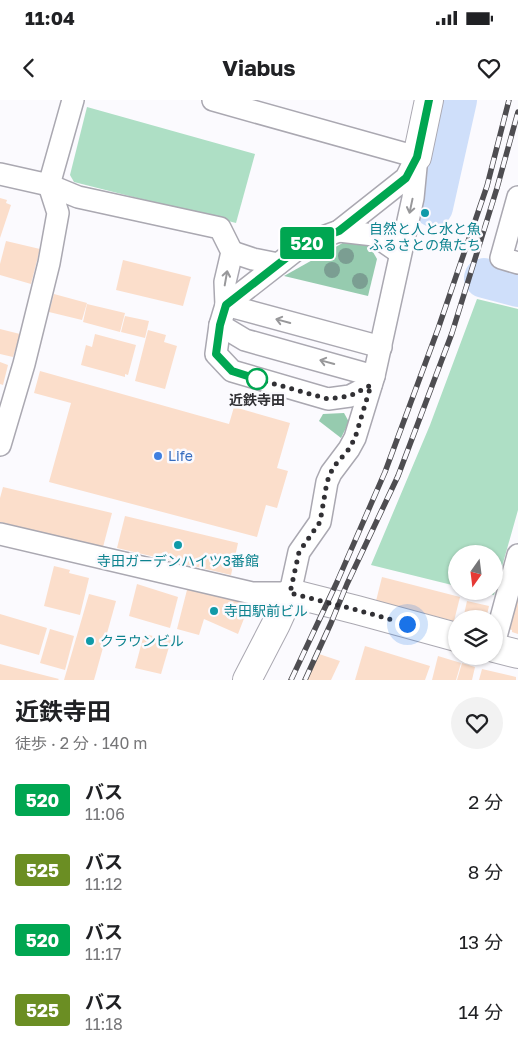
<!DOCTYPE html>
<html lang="ja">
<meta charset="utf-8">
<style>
body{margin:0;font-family:"Golos Text","Noto Sans JP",sans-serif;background:#f2f2f2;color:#202124;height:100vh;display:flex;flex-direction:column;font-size:19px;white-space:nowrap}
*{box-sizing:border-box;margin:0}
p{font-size:16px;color:#757577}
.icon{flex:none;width:28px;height:28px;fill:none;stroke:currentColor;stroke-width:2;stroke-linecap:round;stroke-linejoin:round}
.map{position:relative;height:580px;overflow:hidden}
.panel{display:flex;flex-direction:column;background:#fff;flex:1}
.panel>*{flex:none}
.badge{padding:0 10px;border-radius:4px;font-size:18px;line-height:32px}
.needle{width:32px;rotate:194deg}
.controls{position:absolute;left:448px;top:445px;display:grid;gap:10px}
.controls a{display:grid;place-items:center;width:55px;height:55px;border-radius:50%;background:#fff;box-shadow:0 1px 4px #0004;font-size:25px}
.you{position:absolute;width:25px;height:25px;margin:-12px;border:4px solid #fff;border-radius:50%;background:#1a73e8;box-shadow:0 0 0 8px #1a73e833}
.map>.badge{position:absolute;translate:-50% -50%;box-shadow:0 0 0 2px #fff}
.round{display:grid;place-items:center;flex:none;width:52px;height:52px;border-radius:26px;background:#f2f2f2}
.overview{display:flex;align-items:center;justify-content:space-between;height:85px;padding:0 15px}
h1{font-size:24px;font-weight:700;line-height:38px}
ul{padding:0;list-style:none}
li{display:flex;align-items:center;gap:15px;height:70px;padding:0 15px}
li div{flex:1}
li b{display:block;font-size:19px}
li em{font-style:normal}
li .badge{min-width:55px;font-weight:700;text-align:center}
.status{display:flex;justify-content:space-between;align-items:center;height:35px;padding:0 25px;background:#fff;direction:ltr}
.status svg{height:14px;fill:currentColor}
header{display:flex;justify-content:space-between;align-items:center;height:65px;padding:0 15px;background:#fff;font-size:22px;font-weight:700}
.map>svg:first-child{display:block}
.green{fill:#aedfc5}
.forest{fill:#96cbaf}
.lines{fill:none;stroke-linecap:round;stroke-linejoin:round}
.river{stroke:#cfdffa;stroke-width:40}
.building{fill:#fbdecb}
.street-casing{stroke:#aaa8b1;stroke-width:24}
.secondary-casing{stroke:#aaa8b1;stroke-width:30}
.street{stroke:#fff;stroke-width:21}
.secondary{stroke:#fff;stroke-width:28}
.rail-casing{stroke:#4e4d51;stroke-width:5.5}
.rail{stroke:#fbfafe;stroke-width:4;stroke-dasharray:11;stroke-linecap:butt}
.tree{fill:#7b9e92}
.oneway{stroke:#98989a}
.line-casing{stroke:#fff;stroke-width:11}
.line{stroke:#00a651;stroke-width:8}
.walk{stroke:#313034;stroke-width:5;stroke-dasharray:0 9}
.culture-dot{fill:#0f9aa8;stroke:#fbfafe;stroke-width:2}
.stop-dot{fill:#fff;stroke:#00a651;stroke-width:2.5}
.shop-dot{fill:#3f7fe0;stroke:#fbfafe;stroke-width:2}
.labels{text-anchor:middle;stroke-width:5;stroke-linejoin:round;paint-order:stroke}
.culture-label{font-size:14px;fill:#0d838f;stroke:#fbfafe}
.stop-label{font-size:14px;font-weight:bold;fill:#313034;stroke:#fbfafe}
.shop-label{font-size:14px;fill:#366cbe;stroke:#fbfafe;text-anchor:start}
</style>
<div class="status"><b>11:04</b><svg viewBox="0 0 49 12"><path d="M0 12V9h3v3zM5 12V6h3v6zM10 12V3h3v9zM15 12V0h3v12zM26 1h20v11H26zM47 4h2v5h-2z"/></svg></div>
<header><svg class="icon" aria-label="back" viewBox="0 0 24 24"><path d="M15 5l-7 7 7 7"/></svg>Viabus<svg class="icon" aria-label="heart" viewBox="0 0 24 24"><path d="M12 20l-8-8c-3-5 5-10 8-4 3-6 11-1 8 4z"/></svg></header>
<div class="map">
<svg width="518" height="580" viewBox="0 0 518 580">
<rect width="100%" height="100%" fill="#fbfafe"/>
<g class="green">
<polygon points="87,7 255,54 236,123 74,82 70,75"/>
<polygon points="477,199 518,209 518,410 494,495 477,491 494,491 494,454 456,454 456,486 371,465 430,325"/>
</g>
<g class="forest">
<polygon points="348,140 369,145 377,159 368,196 284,176"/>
<polygon points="344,313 349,322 341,338 319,321 323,314"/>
</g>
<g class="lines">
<g class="river">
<polyline points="433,107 457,0"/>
<polyline points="484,178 518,187"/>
</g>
</g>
<g class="building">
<polygon points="0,98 7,100 6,103 11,105 0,138"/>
<polygon points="6,141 40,149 31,184 0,175 0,164"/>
<polygon points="123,160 191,177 183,206 116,190"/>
<polygon points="54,194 87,203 82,220 49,212"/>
<polygon points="87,204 125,213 120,232 83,222"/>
<polygon points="125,216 149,221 145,238 121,232"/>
<polygon points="0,229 20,234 13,257 0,254"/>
<polygon points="148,230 166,235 164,242 177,246 165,289 135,281"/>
<polygon points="95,234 136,245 128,275 125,274 125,277 81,265 86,245 92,247"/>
<polygon points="0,262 8,265 3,285 0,284"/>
<polygon points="40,271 229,324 234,307 290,323 277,368 288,371 277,408 266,405 257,437 49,382 71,303 34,293"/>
<polygon points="3,387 112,413 103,447 0,422 0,398"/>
<polygon points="125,416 238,443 231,475 117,448"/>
<polygon points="54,466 70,470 69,473 89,478 80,515 44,506"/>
<polygon points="382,477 460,497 454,521 376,501"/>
<polygon points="137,484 178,497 170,528 129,516"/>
<polygon points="188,486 250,503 238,534 204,519 199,535 177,529"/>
<polygon points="518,491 518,534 512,532 512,530 505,528"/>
<polygon points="89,494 116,501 94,580 64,580"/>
<polygon points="467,501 489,506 486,519 463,519"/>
<polygon points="0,514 47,528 39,555 0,544"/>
<polygon points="50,529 74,536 65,570 40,563"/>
<polygon points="144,534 171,540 161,574 135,568"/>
<polygon points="365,546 430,566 425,580 355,580"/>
<polygon points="319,554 340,561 331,580 307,580"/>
<polygon points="438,556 461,563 456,580 432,580"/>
<polygon points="462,563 475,567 472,580 457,580"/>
<polygon points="0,564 59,579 58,580 0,580"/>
<polygon points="482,569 516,577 516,580 479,580"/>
</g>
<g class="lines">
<g class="street-casing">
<g id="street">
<polyline points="213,0 417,57"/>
<polyline points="0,74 49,85 73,0"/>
<polyline points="518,97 501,158 518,163"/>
<polyline points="339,131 374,135 400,153"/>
<polyline points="232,152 253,159 278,164"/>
<polyline points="226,205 304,144 339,131 406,78 415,60"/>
<polyline points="226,205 381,247"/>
<polyline points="220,225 245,240 374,276"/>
<polyline points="0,345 24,264 49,163 58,113 49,85 78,97 220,128 232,152 225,182 226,205 220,225 216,254 232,271 328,299 350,296 371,285"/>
<polyline points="0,434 252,493 290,493 299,452 320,422 327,382 331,373 349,349 355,338 374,276 413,98 417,57"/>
<polyline points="494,544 518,455"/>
</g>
</g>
<g class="secondary-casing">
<g id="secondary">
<polyline points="417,57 429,0"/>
<polyline points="494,548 518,554"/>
<polyline points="247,580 276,524 290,493 357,510 456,537"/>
</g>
</g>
<use href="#street" class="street"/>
<use href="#secondary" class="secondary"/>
<g class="rail-casing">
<g id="rail">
<polyline points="291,580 337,482 385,372 438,229 487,86 509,0"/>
<polyline points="305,580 331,523 347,484 398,376 452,233 497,88 518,12"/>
</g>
</g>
<use href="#rail" class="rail"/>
</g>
<g class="tree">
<circle cx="346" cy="156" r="8"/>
<circle cx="332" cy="170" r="8"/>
<circle cx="360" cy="181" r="8"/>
</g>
<defs><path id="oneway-shaft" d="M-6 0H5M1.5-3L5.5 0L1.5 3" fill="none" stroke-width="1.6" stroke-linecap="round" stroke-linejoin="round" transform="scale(1.25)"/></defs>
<g class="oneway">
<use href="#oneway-shaft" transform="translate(411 106) rotate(102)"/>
<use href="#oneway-shaft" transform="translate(226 178) rotate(-80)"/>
<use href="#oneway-shaft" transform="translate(283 221) rotate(-165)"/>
<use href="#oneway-shaft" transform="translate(327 262) rotate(-165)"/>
</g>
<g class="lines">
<g class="line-casing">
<polyline id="line" points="257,279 232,271 216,254 220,225 226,205 304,144 339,131 406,78 417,57 429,0"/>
</g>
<use href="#line" class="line"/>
<polyline class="walk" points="257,279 328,299 350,296 371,285 355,338 349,349 336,364 331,372 327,382 320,422 299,452 290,493 357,510 407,524"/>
</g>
<g class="culture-dot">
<circle cx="425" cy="113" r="5"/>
<circle cx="178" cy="445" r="5"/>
<circle cx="214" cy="511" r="5"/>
<circle cx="90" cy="541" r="5"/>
</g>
<circle class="stop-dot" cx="257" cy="279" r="10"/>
<circle class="shop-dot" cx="158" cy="356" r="5"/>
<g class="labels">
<g class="culture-label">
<text x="425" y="134">自然と人と水と魚<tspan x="425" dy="16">ふるさとの魚たち</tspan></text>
<text x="178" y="466">寺田ガーデンハイツ3番館</text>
<text x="224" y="516" text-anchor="start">寺田駅前ビル</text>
<text x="100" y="546" text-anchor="start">クラウンビル</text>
</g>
<g class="stop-label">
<text x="257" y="305">近鉄寺田</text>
</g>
<g class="shop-label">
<text x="168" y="361">Life</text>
</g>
</g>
</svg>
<div class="controls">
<a><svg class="needle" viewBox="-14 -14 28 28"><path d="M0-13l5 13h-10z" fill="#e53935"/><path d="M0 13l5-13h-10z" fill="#757577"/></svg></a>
<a><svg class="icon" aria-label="layers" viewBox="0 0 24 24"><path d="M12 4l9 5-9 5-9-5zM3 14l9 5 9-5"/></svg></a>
</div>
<div class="you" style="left:407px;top:524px"></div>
<b class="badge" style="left:307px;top:143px;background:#00a651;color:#fff">520</b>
</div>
<section class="panel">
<div class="overview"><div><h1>近鉄寺田</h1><p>徒歩 · 2 分 · 140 m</p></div><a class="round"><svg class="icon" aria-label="heart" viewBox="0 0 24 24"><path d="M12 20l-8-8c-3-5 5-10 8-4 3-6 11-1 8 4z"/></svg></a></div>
<ul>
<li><span class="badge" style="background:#00a651;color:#fff">520</span><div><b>バス</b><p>11:06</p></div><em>2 分</em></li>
<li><span class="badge" style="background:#6b8e23;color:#fff">525</span><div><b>バス</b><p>11:12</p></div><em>8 分</em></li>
<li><span class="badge" style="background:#00a651;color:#fff">520</span><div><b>バス</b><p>11:17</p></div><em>13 分</em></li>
<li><span class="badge" style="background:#6b8e23;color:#fff">525</span><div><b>バス</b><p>11:18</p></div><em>14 分</em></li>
</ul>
</section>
